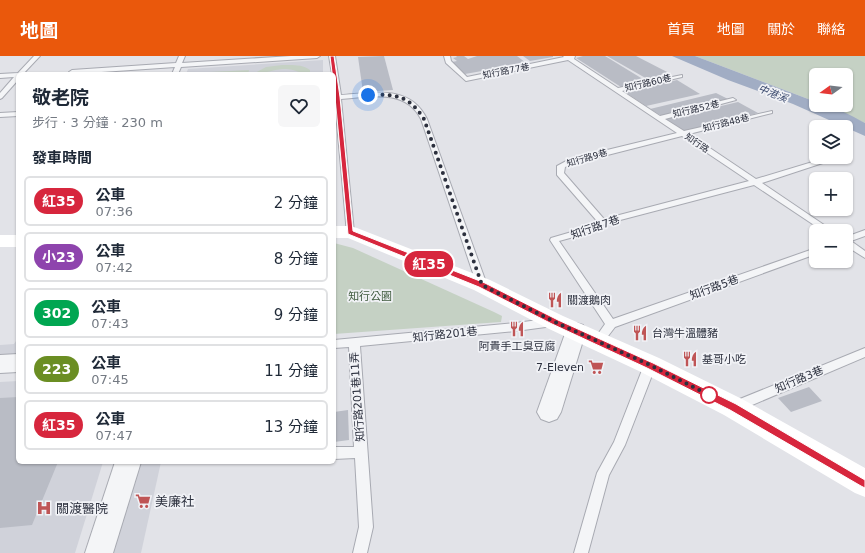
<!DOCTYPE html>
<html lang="zh-TW">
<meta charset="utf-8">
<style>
body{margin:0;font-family:"DejaVu Sans","Noto Sans TC",sans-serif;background:#f6f6f7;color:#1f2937;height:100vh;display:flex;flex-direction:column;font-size:15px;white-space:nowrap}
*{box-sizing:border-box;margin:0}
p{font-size:13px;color:#747a83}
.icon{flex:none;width:22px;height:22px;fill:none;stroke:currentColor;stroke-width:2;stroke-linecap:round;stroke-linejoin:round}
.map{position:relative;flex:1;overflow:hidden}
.side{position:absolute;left:16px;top:16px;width:320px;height:392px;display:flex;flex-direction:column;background:#fff;border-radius:6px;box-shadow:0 1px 3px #0004}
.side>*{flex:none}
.badge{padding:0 8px;border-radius:13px;font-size:14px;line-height:26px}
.needle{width:26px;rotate:255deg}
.tools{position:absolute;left:809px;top:12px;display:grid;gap:8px}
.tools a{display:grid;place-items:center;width:44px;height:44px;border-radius:6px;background:#fff;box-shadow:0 1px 3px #0004;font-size:20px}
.you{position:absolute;width:20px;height:20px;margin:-10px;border:3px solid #fff;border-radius:50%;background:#1a73e8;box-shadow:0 0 0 6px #1a73e833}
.map>.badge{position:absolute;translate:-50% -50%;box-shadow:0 0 0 2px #fff}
h2{padding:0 16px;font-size:15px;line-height:36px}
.round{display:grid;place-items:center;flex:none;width:42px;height:42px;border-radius:6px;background:#f6f6f7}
.summary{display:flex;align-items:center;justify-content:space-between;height:68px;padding:0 16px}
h1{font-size:19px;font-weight:700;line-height:30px}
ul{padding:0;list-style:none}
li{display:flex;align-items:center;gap:12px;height:50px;margin:0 8px 6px;padding:0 8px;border:2px solid #e0e1e3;border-radius:6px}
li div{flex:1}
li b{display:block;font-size:15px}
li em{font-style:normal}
li .badge{min-width:44px;font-weight:700;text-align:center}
header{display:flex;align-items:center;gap:24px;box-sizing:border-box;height:56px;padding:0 20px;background:#ea580c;color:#fff}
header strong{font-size:19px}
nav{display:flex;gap:22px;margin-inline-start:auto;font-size:14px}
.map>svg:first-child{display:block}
.built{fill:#d0d2da}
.green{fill:#c5d1c4}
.water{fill:#a1adc4}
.building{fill:#b9bcc5}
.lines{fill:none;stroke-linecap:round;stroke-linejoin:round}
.lane-casing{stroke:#a8aab2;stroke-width:2}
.street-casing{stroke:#a8aab2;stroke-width:2}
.lane{fill:#f4f5f7;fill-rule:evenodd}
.street{fill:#f4f5f7;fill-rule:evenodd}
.secondary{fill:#fff;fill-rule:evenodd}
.line{fill:#d7263d;stroke:#fff}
.walk{stroke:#2c303e;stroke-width:4;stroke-dasharray:0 7.2}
.stop-dot{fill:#fff;stroke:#d7263d;stroke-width:2}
.labels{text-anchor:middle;stroke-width:3.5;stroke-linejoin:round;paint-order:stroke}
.far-street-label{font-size:9px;fill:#2c303e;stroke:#f1f2f6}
.far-water-label{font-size:10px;font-style:italic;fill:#3b4a6e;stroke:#f1f2f6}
.street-label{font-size:11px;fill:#2c303e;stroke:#f1f2f6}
.park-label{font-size:11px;fill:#3c583b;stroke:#f1f2f6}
.poi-label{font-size:11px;fill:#2c303e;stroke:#f1f2f6;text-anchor:start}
.near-poi-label{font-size:13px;fill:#2c303e;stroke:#f1f2f6;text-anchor:start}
</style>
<header>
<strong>地圖</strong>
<nav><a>首頁</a><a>地圖</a><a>關於</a><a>聯絡</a></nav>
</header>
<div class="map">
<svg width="865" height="497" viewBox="0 0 865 497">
<rect width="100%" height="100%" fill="#e2e3e8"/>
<g class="built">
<polygon points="323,4 323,18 186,18 188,13"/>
<polygon points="18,282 18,305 0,306 0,289 14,288"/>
<polygon points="18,325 18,406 103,406 75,497 0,497 0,326"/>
<polygon points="134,406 161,406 141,497 109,497"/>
</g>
<g class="green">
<polygon points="695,0 865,0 865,67 824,49 846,49 846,19 816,19 816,46"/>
<path d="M 282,9 C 292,9 302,8 310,14 L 310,18 C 300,18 295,13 285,13 C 274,13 264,18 253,18 L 266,11 Z"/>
<polygon points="249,14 248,18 189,18 190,17"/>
<polygon points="334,187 353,192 494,256 502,260 501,266 334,278"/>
</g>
<path class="water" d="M 672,0 L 695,0 L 816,46 L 816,49 C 833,49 850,59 865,67 L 865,80 L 793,48 L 728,24 Z"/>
<g class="building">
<polygon points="384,0 393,34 363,36 358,1"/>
<polygon points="456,0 464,0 468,3 477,0 517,0 526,7 465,18 452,6 457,5 453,2 457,1"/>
<polygon points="523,0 553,0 553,1 530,5"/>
<polygon points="583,0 605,0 646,25 621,31 576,2"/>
<polygon points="607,0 636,0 671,18 649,24"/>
<polygon points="677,24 700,38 646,50 625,36"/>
<polygon points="716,37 728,43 662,60 650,53"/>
<polygon points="738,46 758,57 685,76 666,63"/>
<polygon points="809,331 822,345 791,356 778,342"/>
<polygon points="18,341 18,406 58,406 32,469 0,472 0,342"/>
<polygon points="348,354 349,384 334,386 334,356"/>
</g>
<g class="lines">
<g class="lane-casing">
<g id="lane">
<polygon points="34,0 40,0 23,18 18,18 18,24 2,42 0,43 0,37 14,21 0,22 0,18 18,17"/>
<polygon points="179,0 185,0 182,7 291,0 320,0 317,2 181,11 178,18 172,18 175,11 72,18 69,16 72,14 176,7"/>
<path d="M 329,0 L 335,0 L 341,39 C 373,37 410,28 427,63 L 487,229 L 485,231 L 482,232 L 477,229 L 421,63 C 405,32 370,41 341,43 L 354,176 L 350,179 L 347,178 L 334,35 L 334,18 L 332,18 Z"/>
<path d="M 444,0 L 450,0 L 451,5 L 467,21 L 564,1 L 563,0 L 575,0 L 574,3 L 618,32 L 682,19 L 682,21 L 622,35 L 660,60 L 733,42 L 736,44 L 665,63 L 684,75 L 772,55 L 772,57 L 689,78 L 756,123 L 829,101 L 841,101 L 762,127 L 833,175 L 823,175 L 754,129 L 605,168 L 581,179 L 559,185 L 613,263 L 816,192 L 816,198 L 615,271 L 602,288 L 594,288 L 593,285 L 605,268 L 550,184 L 551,182 L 575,175 L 597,165 L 557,119 L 557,110 L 570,103 L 677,77 L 568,4 L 466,25 L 446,7 ZM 682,80 L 749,125 L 604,163 L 564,117 L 565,111 L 576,107 Z"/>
<polygon points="18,56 18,60 0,61 0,57"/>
<polygon points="846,96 851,96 852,98 846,100"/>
<polygon points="865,174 865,180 851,185 865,195 865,202 846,190 846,181"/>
<polygon points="553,262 557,263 558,266 557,269 553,270 516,275 360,290 373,471 367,497 353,497 359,471 355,402 334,403 334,391 354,391 349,291 334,292 334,284 516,267"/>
<polygon points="865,292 865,301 738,355 734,356 730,355 728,351 730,347"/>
<polygon points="650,305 654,306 656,309 625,389 609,419 588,497 574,497 597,417 614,386 644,309 646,306"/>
</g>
</g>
<g class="street-casing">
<g id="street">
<polygon points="576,267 583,269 586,275 561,356 557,363 549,366 541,363 537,356 566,275 569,269"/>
<polygon points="18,298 18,316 0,317 0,299"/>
<polygon points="115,406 141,406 113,497 85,497"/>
</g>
</g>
<use href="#lane" class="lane"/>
<use href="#street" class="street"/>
<g class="secondary">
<polygon points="334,170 350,170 357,172 490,224 563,260 659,302 742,343 865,412 865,441 855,437 724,359 641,316 547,272 474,234 348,182 334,182"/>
<rect x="0" y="179" width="18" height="12"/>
</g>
</g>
<polygon class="line" points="330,0 334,0 340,41 353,175 485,227 558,264 653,307 736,348 865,424 865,432 861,430 730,354 647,312 552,268 479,231 348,178 335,41"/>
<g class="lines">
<path class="walk" d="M 368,39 C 395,38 409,39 424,63 L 482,229 L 555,266 L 650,309 L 709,339"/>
</g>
<defs>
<g id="restaurant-bare" transform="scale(1.2)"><path d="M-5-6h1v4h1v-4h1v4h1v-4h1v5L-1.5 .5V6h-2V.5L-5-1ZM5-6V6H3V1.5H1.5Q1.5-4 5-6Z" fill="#bf5556" stroke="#f1f2f6" stroke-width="2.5" paint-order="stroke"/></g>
<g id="supermarket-bare" transform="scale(1.2)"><path d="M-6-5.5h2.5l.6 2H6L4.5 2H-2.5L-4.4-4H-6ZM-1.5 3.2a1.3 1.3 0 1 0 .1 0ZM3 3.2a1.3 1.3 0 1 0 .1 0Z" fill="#bf5556" stroke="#f1f2f6" stroke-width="2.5" paint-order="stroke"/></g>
<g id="hospital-bare" transform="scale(1.2)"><path d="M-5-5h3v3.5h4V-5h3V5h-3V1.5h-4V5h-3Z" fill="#bf5556" stroke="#f1f2f6" stroke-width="2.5" paint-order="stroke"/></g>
</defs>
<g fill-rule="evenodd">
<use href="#restaurant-bare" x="555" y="244"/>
<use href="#restaurant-bare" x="517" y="273"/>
<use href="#restaurant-bare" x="640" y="277"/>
<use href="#restaurant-bare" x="690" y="303"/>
<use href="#supermarket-bare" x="596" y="311"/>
<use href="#supermarket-bare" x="143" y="445"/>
<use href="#hospital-bare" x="44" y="452"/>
</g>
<circle class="stop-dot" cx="709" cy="339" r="8"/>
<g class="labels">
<g class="far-street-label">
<text transform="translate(506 15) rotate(-11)" y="3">知行路77巷</text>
<text transform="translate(648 27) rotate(-13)" y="3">知行路60巷</text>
<text transform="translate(696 53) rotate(-13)" y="3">知行路52巷</text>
<text transform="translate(726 67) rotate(-14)" y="3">知行路48巷</text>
<text transform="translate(697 87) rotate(34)" y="3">知行路</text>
<text transform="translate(587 102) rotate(-16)" y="3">知行路9巷</text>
</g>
<g class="far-water-label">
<text transform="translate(773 37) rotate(22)" y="4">中港溪</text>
</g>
<g class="street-label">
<text transform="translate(595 171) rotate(-19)" y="4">知行路7巷</text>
<text transform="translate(714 231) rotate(-20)" y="4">知行路5巷</text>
<text transform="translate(445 278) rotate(-6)" y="4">知行路201巷</text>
<text transform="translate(799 323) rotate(-23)" y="4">知行路3巷</text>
<text transform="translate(357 341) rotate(-94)" y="4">知行路201巷11弄</text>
</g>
<g class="park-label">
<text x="370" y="244">知行公園</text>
</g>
<g class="poi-label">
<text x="567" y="248">關渡鵝肉</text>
<text x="652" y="281">台灣牛溫體豬</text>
<text x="517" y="294" text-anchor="middle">阿貴手工臭豆腐</text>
<text x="702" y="307">基哥小吃</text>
<text x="584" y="315" text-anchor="end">7-Eleven</text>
</g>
<g class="near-poi-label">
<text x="155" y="450">美廉社</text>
<text x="56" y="457">關渡醫院</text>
</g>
</g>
</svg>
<div class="tools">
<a><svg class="needle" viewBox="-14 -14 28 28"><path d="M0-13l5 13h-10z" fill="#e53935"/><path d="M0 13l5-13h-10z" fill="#747a83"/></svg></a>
<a><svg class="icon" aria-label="layers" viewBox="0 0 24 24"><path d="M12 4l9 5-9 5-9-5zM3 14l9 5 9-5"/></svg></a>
<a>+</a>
<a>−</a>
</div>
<div class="you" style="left:368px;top:39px"></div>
<b class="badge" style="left:429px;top:208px;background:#d7263d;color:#fff">紅35</b>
<section class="side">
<div class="summary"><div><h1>敬老院</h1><p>步行 · 3 分鐘 · 230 m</p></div><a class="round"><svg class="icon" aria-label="heart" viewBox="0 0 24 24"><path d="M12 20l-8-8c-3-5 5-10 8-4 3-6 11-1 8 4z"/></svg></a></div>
<h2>發車時間</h2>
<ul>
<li><span class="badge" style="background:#d7263d;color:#fff">紅35</span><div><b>公車</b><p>07:36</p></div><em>2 分鐘</em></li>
<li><span class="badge" style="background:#8e44ad;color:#fff">小23</span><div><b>公車</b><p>07:42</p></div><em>8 分鐘</em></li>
<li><span class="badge" style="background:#00a651;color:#fff">302</span><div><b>公車</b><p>07:43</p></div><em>9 分鐘</em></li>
<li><span class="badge" style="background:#6b8e23;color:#fff">223</span><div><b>公車</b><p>07:45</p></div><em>11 分鐘</em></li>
<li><span class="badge" style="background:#d7263d;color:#fff">紅35</span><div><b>公車</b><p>07:47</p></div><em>13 分鐘</em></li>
</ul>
</section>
</div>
